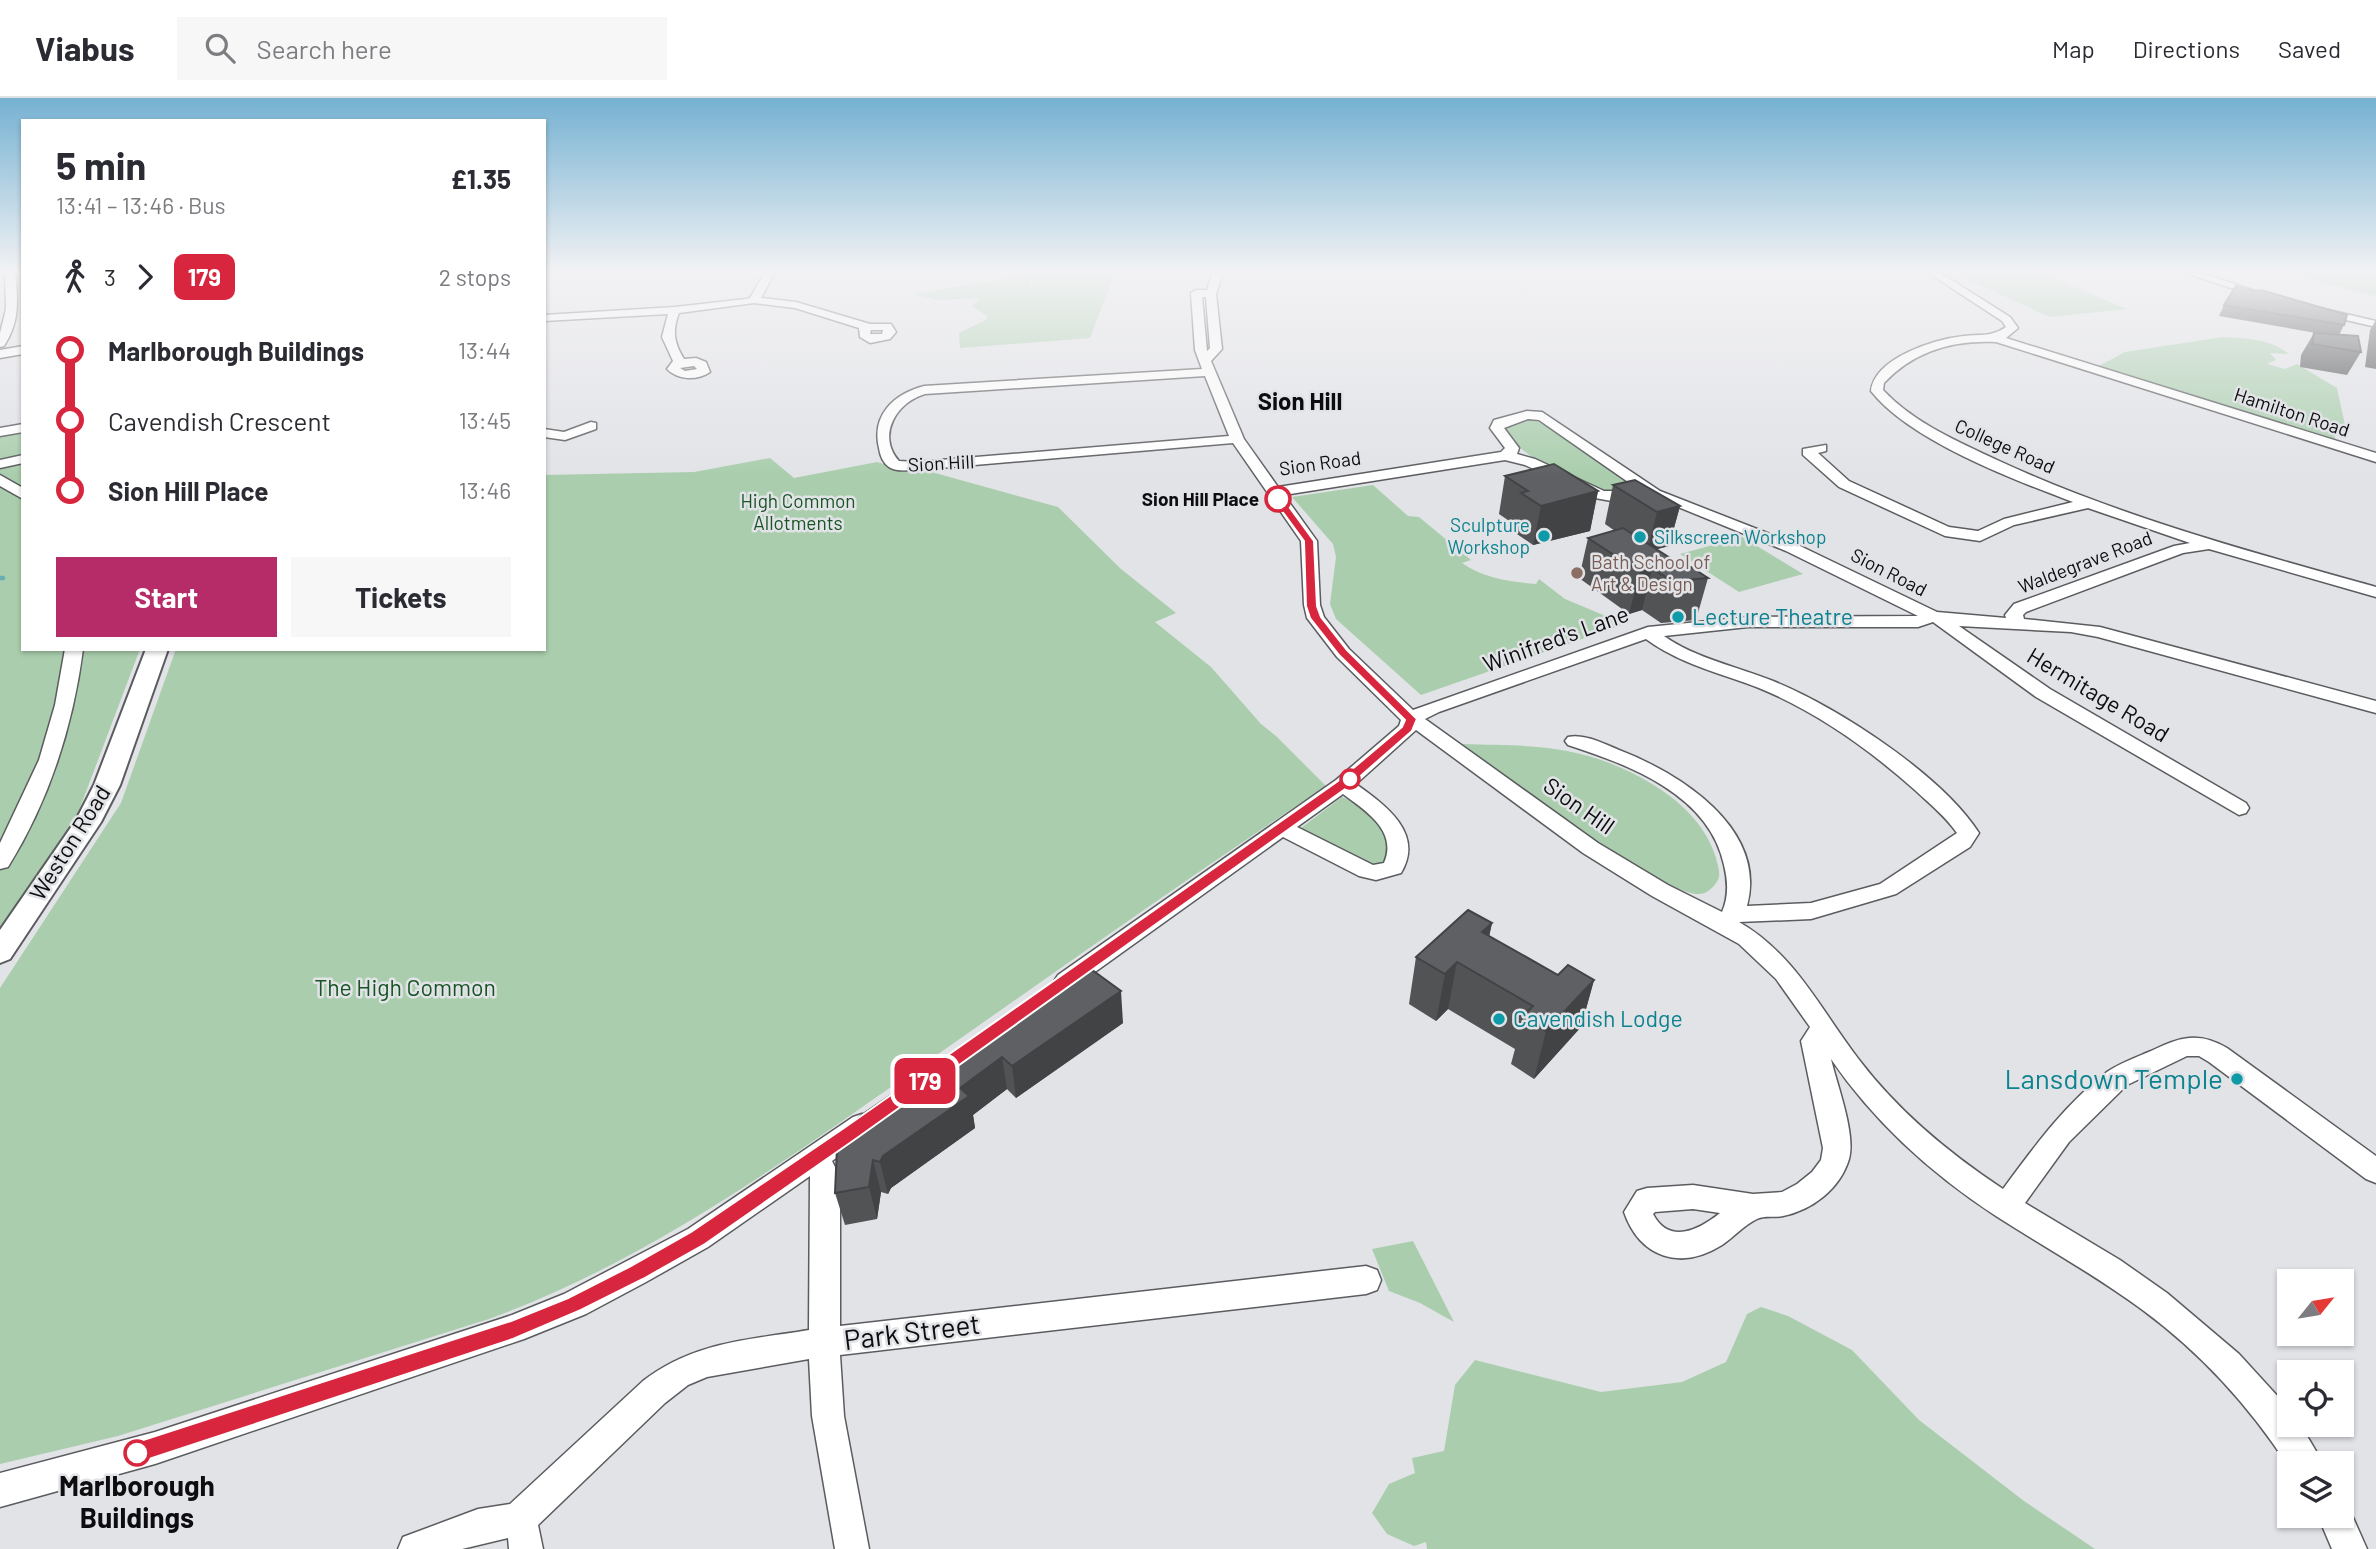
<!DOCTYPE html>
<meta charset="utf-8">
<style>
body{margin:0;font-family:Barlow,sans-serif;background:#f7f7f7;color:#2b2b33;height:100vh;display:flex;flex-direction:column;font-size:26px;white-space:nowrap}
*{box-sizing:border-box;margin:0}
p{font-size:23px;color:#7c7c81}
.icon{flex:none;width:38px;height:38px;fill:none;stroke:currentColor;stroke-width:2;stroke-linecap:round;stroke-linejoin:round}
.map{position:relative;flex:1;overflow:hidden}
.drawer{position:absolute;left:21px;top:21px;width:525px;height:532px;display:flex;flex-direction:column;background:#fff;border-radius:0px;box-shadow:0 2px 5px #0004}
.drawer>*{flex:none}
.badge{padding:0 14px;border-radius:10px;font-size:24px;line-height:46px}
.needle{width:46px;rotate:60deg}
.controls{position:absolute;left:2277px;top:1171px;display:grid;gap:14px}
.controls a{display:grid;place-items:center;width:77px;height:77px;border-radius:0px;background:#fff;box-shadow:0 2px 5px #0004;font-size:35px}
.map>.badge{position:absolute;translate:-50% -50%;box-shadow:0 0 0 4px #fff}
.legs{display:flex;align-items:center;gap:10px;height:77px;padding:0 35px;font-size:23px}
.legs p{margin-inline-start:auto}
.head{display:flex;align-items:center;justify-content:space-between;height:119px;padding:0 35px}
h1{font-size:38px;font-weight:700;line-height:52px}
.action{display:flex;gap:14px;margin-top:auto;padding:14px 35px}
.action a{flex:1;height:80px;border-radius:0px;background:#b52c69;color:#fff;font-size:28px;font-weight:700;line-height:80px;text-align:center}
.action a+a{background:#f7f7f7;color:#2b2b33}
ul{padding:0 35px;list-style:none}
li{display:flex;align-items:center;gap:24px;height:70px;font-size:26px}
li i{display:grid;place-items:center;width:10px;height:100%;margin:0 9px;background:currentColor}
li i::after{content:'';width:18px;height:18px;margin:-9px;border:5px solid;border-radius:50%;background:#fff}
li p{margin-inline-start:auto}
li:first-child i{background:linear-gradient(#0000 50%,currentColor 0)}
li:last-child i{background:linear-gradient(currentColor 50%,#0000 0)}
header{display:flex;align-items:center;gap:42px;box-sizing:border-box;height:98px;padding:0 35px;background:#fff;border-bottom:2px solid #e1e1e2}
header strong{font-size:33px}
nav{display:flex;gap:38px;margin-inline-start:auto;font-size:24px}
.search{width:490px;height:63px;background:#f7f7f7;display:flex;align-items:center;gap:18px;box-sizing:border-box;padding:0 24px;border-radius:0px;color:#7c7c81;font-size:26px}
.map>svg:first-child{display:block}
.green{fill:#aacead}
.lines{fill:none;stroke-linecap:round;stroke-linejoin:round}
.stream{stroke:#6aadb2;stroke-width:4.5}
.minor-casing{stroke:#5b5c5f;stroke-width:3}
.tertiary-casing{stroke:#5b5c5f;stroke-width:4}
.minor{fill:#fff;fill-rule:evenodd}
.tertiary{fill:#fff;fill-rule:evenodd}
.wall{fill:#525355}
.shaded-wall{fill:#424345}
.building{fill:#5f6063;stroke:#424345;stroke-width:2}
.line-1{fill:#d7263d;stroke:#fff;stroke-width:2}
.stop-1-dot{fill:#fff;stroke:#d7263d;stroke-width:3.5}
.culture-dot{fill:#0f9aa8;stroke:#e2e3e7;stroke-width:2.5}
.education-dot{fill:#8d6e63;stroke:#e2e3e7;stroke-width:2.5}
.labels{text-anchor:middle;stroke-width:5;stroke-linejoin:round;paint-order:stroke}
.far-street-label{font-size:19px;fill:#0d0d0f;stroke:#e2e3e7}
.far-stop-label{font-size:19px;font-weight:bold;fill:#0d0d0f;stroke:#e2e3e7;text-anchor:end}
.far-park-label{font-size:19px;fill:#175424;stroke:#e2e3e7}
.far-culture-label{font-size:19px;fill:#0d838f;stroke:#e2e3e7;text-anchor:end}
.far-education-label{font-size:19px;fill:#785e54;stroke:#e2e3e7;text-anchor:start}
.culture-label{font-size:23px;fill:#0d838f;stroke:#e2e3e7;text-anchor:start}
.street-label{font-size:23px;fill:#0d0d0f;stroke:#e2e3e7}
.park-label{font-size:23px;fill:#175424;stroke:#e2e3e7}
.far-district-label{font-size:24px;font-weight:bold;fill:#0d0d0f;stroke:#e2e3e7}
.near-culture-label{font-size:28px;fill:#0d838f;stroke:#e2e3e7;text-anchor:end}
.near-street-label{font-size:28px;fill:#0d0d0f;stroke:#e2e3e7}
.near-stop-label{font-size:28px;font-weight:bold;fill:#0d0d0f;stroke:#e2e3e7}
</style>
<header>
<strong>Viabus</strong>
<div class="search"><svg class="icon" aria-label="search" viewBox="0 0 24 24"><circle cx="10" cy="10" r="6"/><path d="M15 15l6 6"/></svg>Search here</div>
<nav><a>Map</a><a>Directions</a><a>Saved</a></nav>
</header>
<div class="map">
<svg width="2376" height="1451" viewBox="0 0 2376 1451">
<rect width="100%" height="100%" fill="#e2e3e7"/>
<g class="green">
<polygon points="1046,174 1074,174 1050,190 1077,174 1115,175 1090,240 960,250 959,235 987,221 987,218 972,208 981,200 937,202 913,196 1039,175 1029,180 1030,187 1044,191 1033,187 1032,180"/>
<polygon points="1950,174 2039,174 2127,211 2050,219"/>
<polygon points="2279,174 2376,174 2376,198"/>
<path d="M 2223,239 C 2245,240 2271,241 2289,256 L 2270,255 L 2276,262 L 2267,266 L 2285,271 L 2297,266 L 2337,290 L 2345,327 L 2330,324 L 2336,343 L 2099,268 L 2125,254 Z"/>
<path d="M 1521,320 L 1532,321 L 1549,329 L 1639,394 C 1630,395 1621,398 1612,396 C 1586,391 1511,355 1503,329 Z"/>
<polygon points="23,335 23,551 140,551 78,715 0,831 0,338"/>
<path d="M 770,360 L 794,380 L 877,364 L 905,372 L 917,370 L 1058,409 L 1121,471 L 1176,515 L 1155,524 L 1211,569 L 1261,626 L 1276,638 L 1326,688 C 1183,783 1044,882 904,980 C 772,1072 640,1166 489,1221 L 118,1338 L 0,1366 L 0,890 L 121,705 L 176,551 L 544,551 L 544,377 L 694,374 Z"/>
<path d="M 1373,387 L 1408,418 L 1419,419 L 1471,462 L 1462,465 C 1483,480 1510,484 1536,486 L 1539,481 L 1565,501 L 1625,526 L 1421,597 L 1336,521 L 1330,506 L 1336,459 L 1333,446 L 1292,399 Z"/>
<polygon points="1742,439 1803,476 1739,494 1680,456"/>
<path d="M 1462,646 C 1525,648 1569,645 1628,673 C 1666,691 1704,719 1716,760 C 1718,769 1722,778 1716,785 C 1712,791 1706,796 1699,796 C 1659,797 1498,675 1462,646 Z"/>
<polygon points="1342,699 1366,709 1389,734 1388,761 1380,766 1371,767 1301,730"/>
<polygon points="1413,1143 1454,1224 1420,1205 1389,1193 1372,1151"/>
<polygon points="1761,1209 1788,1218 1852,1252 1919,1322 2024,1403 2095,1451 1427,1451 1426,1444 1414,1448 1387,1436 1372,1415 1389,1386 1415,1375 1412,1360 1444,1353 1455,1287 1475,1262 1601,1294 1682,1284 1726,1264 1747,1216"/>
</g>
<g class="lines">
<polyline class="stream" points="0,480 3,480"/>
<g class="minor-casing">
<g id="minor">
<path d="M 5,174 L 15,174 C 18,201 20,224 4,248 L 0,249 L 0,235 L 6,211 Z"/>
<path d="M 765,174 L 775,174 L 761,200 L 796,204 L 870,226 L 891,226 L 896,234 L 890,241 L 870,245 L 860,239 L 859,230 L 795,210 L 754,205 L 679,215 C 672,233 674,245 684,261 L 696,260 L 706,264 L 710,274 C 697,283 678,282 667,271 L 673,263 L 662,239 L 668,216 L 544,223 L 544,217 L 675,209 L 746,201 L 750,200 ZM 883,232 L 882,236 L 870,236 L 871,232 ZM 694,268 L 697,271 L 685,273 L 680,270 Z"/>
<path d="M 1213,174 L 1223,174 L 1216,196 L 1222,251 L 1211,263 L 1244,341 L 1278,389 L 1501,354 L 1505,350 L 1490,330 L 1494,322 L 1527,313 L 1542,314 L 1660,393 L 1798,447 L 1937,514 L 2006,520 L 2005,517 L 2014,506 L 2174,448 L 2190,445 L 2088,410 L 2014,427 L 1980,443 L 1945,438 L 1839,389 L 1803,357 L 1803,351 L 1826,347 L 1826,353 L 1818,355 L 1849,383 L 1949,429 L 1978,433 L 2004,421 L 2073,404 C 2014,382 1909,342 1871,293 C 1875,259 1936,241 1964,238 C 1981,236 1992,239 2006,229 L 2002,223 L 1927,174 L 1939,174 L 2010,219 L 2018,230 L 2006,240 L 2376,355 L 2376,364 L 1996,244 C 1953,242 1914,253 1884,285 L 1883,292 C 1914,325 1957,343 1997,362 C 2118,418 2247,453 2376,489 L 2376,499 L 2209,451 L 2183,455 L 2026,514 L 2023,517 L 2024,521 L 2100,529 L 2376,603 L 2376,615 L 2098,539 L 2071,534 L 1959,528 L 2050,591 L 2246,705 L 2249,710 L 2246,715 L 2239,717 L 2036,599 L 1933,524 L 1918,529 L 1748,529 L 1664,538 C 1697,561 1736,568 1773,583 C 1837,609 1941,676 1979,735 L 1970,749 L 1896,796 L 1811,821 L 1739,824 C 1795,856 1822,914 1860,963 C 1899,1014 1950,1056 2003,1091 C 2034,1049 2065,1006 2107,974 C 2120,965 2137,959 2151,953 C 2179,939 2199,933 2227,950 L 2376,1058 L 2376,1085 L 2366,1081 L 2209,964 L 2199,958 L 2187,958 L 2127,987 L 2069,1044 L 2025,1105 L 2120,1162 L 2167,1195 L 2239,1256 L 2281,1302 L 2289,1313 L 2289,1326 L 2300,1326 L 2323,1365 L 2289,1365 L 2289,1369 C 2250,1309 2202,1256 2144,1213 C 2097,1178 2046,1150 1996,1118 C 1933,1077 1874,1024 1831,961 C 1837,987 1856,1036 1849,1061 C 1840,1091 1812,1112 1783,1118 C 1774,1120 1765,1117 1757,1121 C 1744,1127 1734,1139 1722,1147 C 1681,1173 1640,1160 1624,1114 L 1637,1093 L 1647,1090 L 1693,1087 L 1753,1096 L 1782,1094 L 1797,1086 L 1812,1074 L 1821,1062 L 1823,1050 L 1801,943 L 1810,929 L 1776,881 L 1739,846 L 1652,798 L 1583,755 L 1416,632 L 1356,686 C 1385,707 1425,735 1401,775 L 1376,782 L 1359,778 L 1283,739 L 1074,889 L 1066,892 L 1058,889 L 1054,883 L 1058,877 L 1336,682 L 1399,628 L 1401,622 L 1337,559 L 1307,520 L 1304,507 L 1301,443 L 1233,345 L 916,372 C 908,372 896,374 889,369 C 883,365 880,357 879,350 C 871,317 894,296 924,288 L 1202,271 L 1195,252 L 1191,195 L 1196,192 L 1207,192 ZM 1202,199 L 1206,199 L 1210,250 L 1207,253 ZM 1205,278 L 1229,338 L 916,364 L 899,363 C 876,337 897,304 925,296 ZM 1528,321 L 1539,322 L 1641,393 L 1604,393 L 1535,361 L 1517,356 L 1519,350 L 1504,330 ZM 1505,362 L 1525,367 L 1595,400 L 1617,404 L 1661,402 L 1786,453 L 1918,518 L 1748,519 L 1648,529 L 1413,612 L 1349,551 L 1324,519 L 1320,507 L 1317,443 L 1284,397 ZM 1646,541 C 1680,566 1720,575 1759,590 C 1817,614 1869,651 1916,693 C 1930,706 1946,719 1957,735 L 1880,786 L 1811,805 L 1747,808 C 1768,730 1679,675 1619,652 C 1605,646 1584,635 1568,639 L 1565,643 L 1568,647 C 1629,667 1709,696 1724,767 C 1728,783 1729,798 1722,814 L 1668,787 L 1598,745 L 1425,621 L 1439,614 ZM 1343,696 C 1366,713 1398,733 1384,765 L 1373,767 L 1297,729 ZM 1693,1111 L 1720,1115 C 1699,1132 1669,1147 1653,1116 L 1655,1114 Z"/>
<polygon points="2183,174 2199,174 2267,197 2258,199"/>
<polygon points="2320,210 2376,223 2376,229 2316,215 2314,213"/>
<polygon points="23,248 23,256 0,260 0,252"/>
<polygon points="591,324 596,325 596,331 565,342 544,339 544,331 564,334"/>
<polygon points="23,326 23,334 0,338 0,330"/>
<polygon points="23,357 23,365 0,370 0,362"/>
<polygon points="0,377 23,390 23,401 0,388"/>
<path d="M 65,551 L 83,551 C 73,628 49,703 8,769 L 0,771 L 0,745 L 39,662 L 55,607 Z"/>
<path d="M 862,1016 L 871,1019 L 875,1027 L 871,1035 L 832,1063 L 838,1075 L 840,1096 L 840,1228 L 1366,1168 L 1377,1172 L 1381,1182 L 1377,1192 L 1366,1196 L 840,1257 L 844,1318 L 869,1451 L 835,1451 L 812,1318 L 809,1261 L 707,1279 L 688,1287 L 665,1305 L 538,1427 L 543,1451 L 509,1451 L 508,1440 L 462,1451 L 398,1451 L 403,1439 L 478,1411 L 510,1406 L 643,1283 C 693,1244 748,1242 809,1232 L 810,1078 L 708,1149 L 646,1184 L 586,1216 L 524,1241 L 155,1366 L 0,1409 L 0,1375 L 155,1334 L 512,1217 L 564,1196 L 688,1131 L 853,1019 Z"/>
<polygon points="2342,1404 2347,1406 2367,1451 2332,1451 2318,1418 2342,1418"/>
</g>
</g>
<g class="tertiary-casing">
<polygon id="tertiary" points="146,551 168,551 120,687 101,724 10,861 0,865 0,832 76,722 94,687"/>
</g>
<use href="#minor" class="minor"/>
<use href="#tertiary" class="tertiary"/>
</g>
<g class="wall">
<polygon points="2224,207 2344,227 2339,237 2361,254 2347,277 2300,269 2301,257 2314,235 2316,235 2219,218"/>
<polygon points="2376,222 2376,271 2365,269 2370,232"/>
<polygon points="1505,378 1598,393 1590,433 1533,447 1514,434 1515,427 1499,416"/>
<polygon points="1613,387 1680,408 1669,448 1656,451 1686,470 1708,480 1696,522 1661,525 1642,512 1629,516 1579,480 1588,440 1615,433 1605,426"/>
<polygon points="1492,825 1489,838 1558,877 1594,882 1581,929 1534,981 1511,966 1515,951 1448,911 1436,923 1409,906 1416,859"/>
<polygon points="1084,866 1123,925 1016,1000 1007,991 973,1017 975,1030 891,1090 888,1096 881,1094 877,1121 845,1127 835,1095"/>
</g>
<g class="shaded-wall">
<polygon points="1598,393 1590,433 1533,447 1541,408"/>
<polygon points="1680,408 1669,448 1647,454 1657,414"/>
<polygon points="1652,471 1642,512 1629,516 1640,474"/>
<polygon points="1492,825 1482,872 1482,834"/>
<polygon points="1457,864 1448,911 1436,923 1445,876"/>
<polygon points="1594,882 1581,929 1534,981 1546,933"/>
<polygon points="1121,893 1123,925 1016,1000 1012,968"/>
<polygon points="1002,959 1007,991 973,1017 975,1030 891,1090 888,1096 880,1064 883,1058 960,990"/>
<polygon points="873,1062 881,1094 877,1121 869,1089"/>
</g>
<g class="building">
<polygon points="2236,188 2255,193 2261,192 2347,217 2344,227 2224,207"/>
<polygon points="2314,235 2358,238 2361,254 2312,246"/>
<polygon points="1554,366 1598,393 1541,408 1521,395 1528,393 1505,378"/>
<polygon points="1635,382 1680,408 1657,414 1613,387"/>
<polygon points="1623,430 1686,470 1691,469 1708,480 1673,483 1652,471 1640,474 1588,440"/>
<polygon points="1468,812 1492,825 1482,834 1558,877 1568,867 1594,882 1546,933 1522,919 1533,908 1457,864 1445,876 1416,859"/>
<polygon points="1084,866 1121,893 1012,968 1002,959 960,990 969,998 883,1058 880,1064 873,1062 869,1089 835,1095 837,1049 848,1029 863,1016"/>
</g>
<linearGradient id="sky" x2="0" y2="1"><stop stop-color="#75b1d2"/><stop offset="0.46" stop-color="#f2f2f4"/><stop offset="1" stop-color="#f2f2f4" stop-opacity="0"/></linearGradient>
<rect width="2376" height="377" fill="url(#sky)"/>
<polygon class="line-1" points="1275,399 1282,399 1314,443 1317,508 1321,519 1347,552 1417,621 1412,633 1348,689 857,1040 705,1146 643,1181 581,1212 513,1241 137,1365 130,1362 126,1355 130,1347 137,1344 511,1223 568,1200 629,1169 691,1134 844,1030 1338,683 1402,629 1405,622 1339,557 1310,520 1306,508 1304,443 1273,401"/>
<g class="stop-1-dot">
<circle cx="1278" cy="401" r="12"/>
<circle cx="1350" cy="681" r="9"/>
<circle cx="137" cy="1355" r="12"/>
</g>
<g class="culture-dot">
<circle cx="1544" cy="438" r="7"/>
<circle cx="1640" cy="439" r="7"/>
<circle cx="1678" cy="519" r="7"/>
<circle cx="1499" cy="921" r="7"/>
<circle cx="2237" cy="981" r="7"/>
</g>
<circle class="education-dot" cx="1577" cy="475" r="7"/>
<g class="labels">
<g class="far-street-label">
<text transform="translate(2292 314) rotate(18)" y="7">Hamilton Road</text>
<text transform="translate(2005 348) rotate(24)" y="7">College Road</text>
<text transform="translate(941 365) rotate(-3)" y="7">Sion Hill</text>
<text transform="translate(1320 365) rotate(-8)" y="7">Sion Road</text>
<text transform="translate(2085 464) rotate(-21)" y="7">Waldegrave Road</text>
<text transform="translate(1889 474) rotate(27)" y="7">Sion Road</text>
</g>
<g class="far-stop-label">
<text x="1259" y="408">Sion Hill Place</text>
</g>
<g class="far-park-label">
<text x="798" y="410">High Common<tspan x="798" dy="22">Allotments</tspan></text>
</g>
<g class="far-culture-label">
<text x="1530" y="434">Sculpture<tspan x="1530" dy="22">Workshop</tspan></text>
<text x="1654" y="446" text-anchor="start">Silkscreen Workshop</text>
</g>
<g class="far-education-label">
<text x="1591" y="471">Bath School of<tspan x="1591" dy="22">Art &amp; Design</tspan></text>
</g>
<g class="culture-label">
<text x="1692" y="527">Lecture Theatre</text>
<text x="1513" y="929">Cavendish Lodge</text>
</g>
<g class="street-label">
<text transform="translate(1556 541) rotate(-20)" y="8">Winifred's Lane</text>
<text transform="translate(2098 597) rotate(31)" y="8">Hermitage Road</text>
<text transform="translate(1579 708) rotate(35)" y="8">Sion Hill</text>
<text transform="translate(70 745) rotate(-58)" y="8">Weston Road</text>
</g>
<g class="park-label">
<text x="405" y="898">The High Common</text>
</g>
<g class="far-district-label">
<text x="1300" y="312">Sion Hill</text>
</g>
<g class="near-culture-label">
<text x="2223" y="991">Lansdown Temple</text>
</g>
<g class="near-street-label">
<text transform="translate(912 1234) rotate(-7)" y="10">Park Street</text>
</g>
<g class="near-stop-label">
<text x="137" y="1398">Marlborough<tspan x="137" dy="32">Buildings</tspan></text>
</g>
</g>
</svg>
<div class="controls">
<a><svg class="needle" viewBox="-14 -14 28 28"><path d="M0-13l5 13h-10z" fill="#e53935"/><path d="M0 13l5-13h-10z" fill="#7c7c81"/></svg></a>
<a><svg class="icon" aria-label="locate" viewBox="0 0 24 24"><circle cx="12" cy="12" r="6"/><path d="M12 2v4M12 18v4M2 12h4M18 12h4"/></svg></a>
<a><svg class="icon" aria-label="layers" viewBox="0 0 24 24"><path d="M12 4l9 5-9 5-9-5zM3 14l9 5 9-5"/></svg></a>
</div>
<b class="badge" style="left:925px;top:983px;background:#d7263d;color:#fff">179</b>
<section class="drawer">
<div class="head"><div><h1>5 min</h1><p>13:41 – 13:46 · Bus</p></div><b>£1.35</b></div>
<div class="legs"><svg class="icon" aria-label="walk" viewBox="0 0 24 24"><circle cx="13" cy="4" r="2"/><path d="M13 8l-2 6 4 7M11 14l-3 7M7 12l3-4h3l4 4"/></svg>3<svg class="icon" aria-label="forward" viewBox="0 0 24 24"><path d="M9 5l7 7-7 7"/></svg><b class="badge" style="background:#d7263d;color:#fff">179</b><p>2 stops</p></div>
<ul>
<li><i style="color:#d7263d"></i><b>Marlborough Buildings</b><p>13:44</p></li>
<li><i style="color:#d7263d"></i><span>Cavendish Crescent</span><p>13:45</p></li>
<li><i style="color:#d7263d"></i><b>Sion Hill Place</b><p>13:46</p></li>
</ul>
<div class="action"><a>Start</a><a>Tickets</a></div>
</section>
</div>
